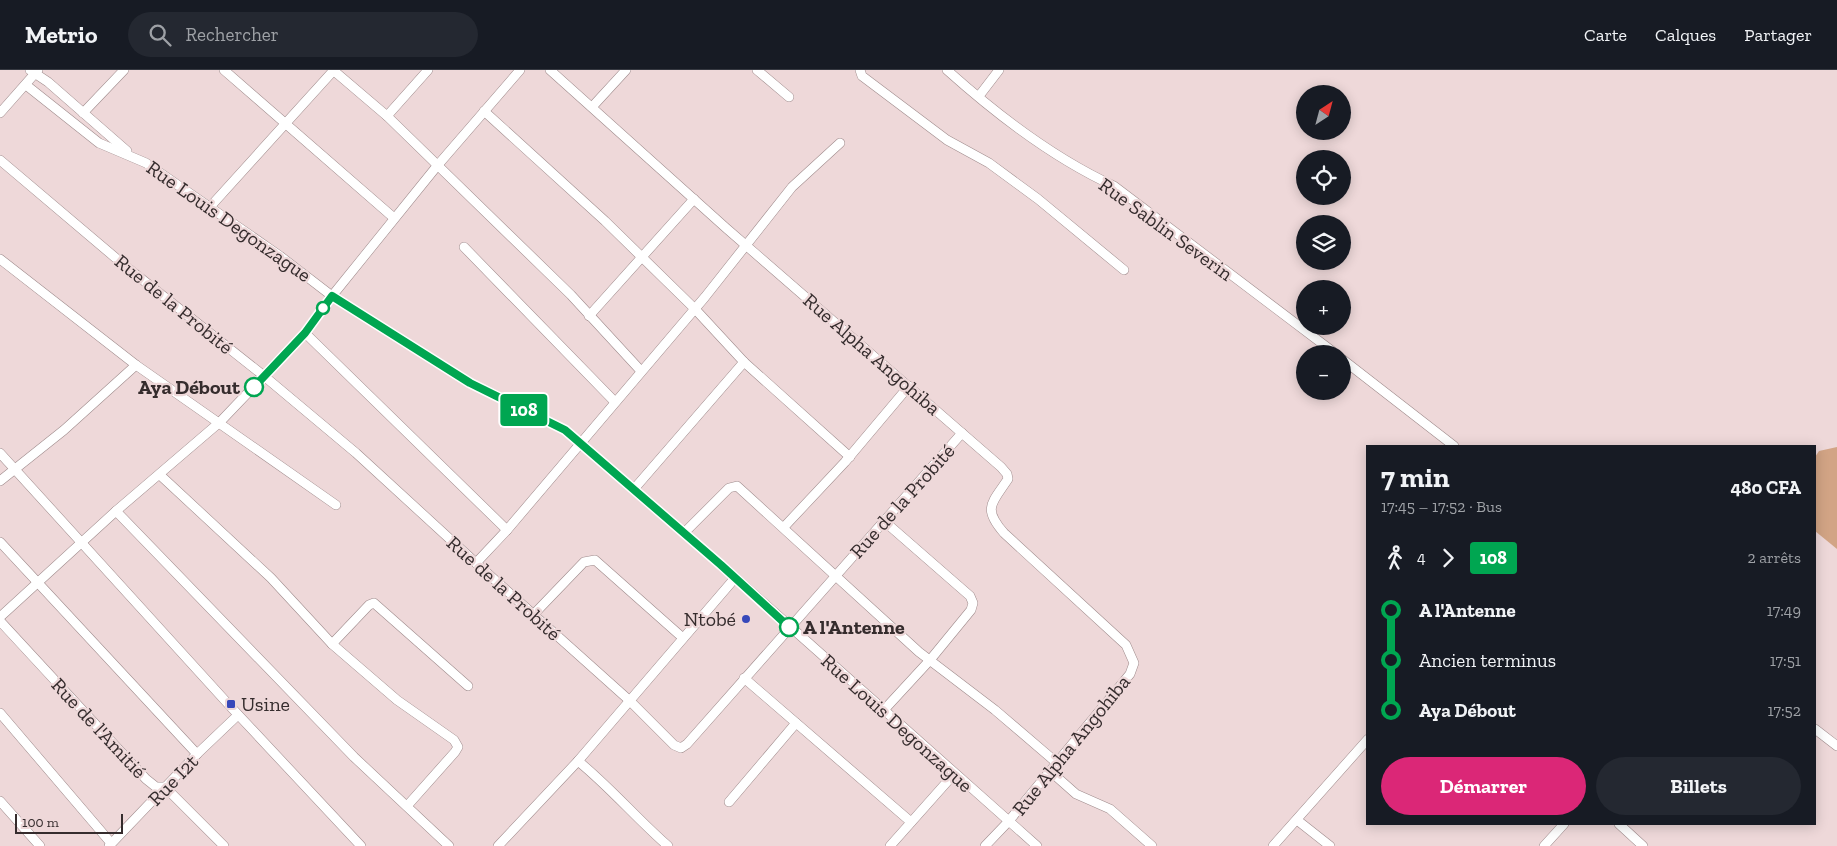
<!DOCTYPE html>
<html lang="fr">
<meta charset="utf-8">
<style>
body{margin:0;font-family:"Zilla Slab",serif;background:#242831;color:#f1f3f6;height:100vh;display:flex;flex-direction:column;font-size:19px;white-space:nowrap}
*{box-sizing:border-box;margin:0}
p{font-size:16px;color:#9ea1a6}
.icon{flex:none;width:28px;height:28px;fill:none;stroke:currentColor;stroke-width:2;stroke-linecap:round;stroke-linejoin:round}
.map{position:relative;flex:1;overflow:hidden}
.side{position:absolute;left:1366px;top:375px;width:450px;height:380px;display:flex;flex-direction:column;background:#171b24;border-radius:0px;box-shadow:0 2px 12px #0003}
.side>*{flex:none}
.badge{padding:0 10px;border-radius:4px;font-size:18px;line-height:32px}
.needle{width:32px;rotate:36deg}
.tools{position:absolute;left:1296px;top:15px;display:grid;gap:10px}
.tools a{display:grid;place-items:center;width:55px;height:55px;border-radius:50%;background:#171b24;box-shadow:0 2px 12px #0003;font-size:25px}
.scale{position:absolute;left:15px;bottom:12px;width:108px;box-sizing:border-box;padding-left:5px;border:2px solid #352c2d;border-top:0;font-size:14px;line-height:18px;white-space:nowrap;color:#352c2d;-webkit-text-stroke:4px #eed8d9;paint-order:stroke}
.map>.badge{position:absolute;translate:-50% -50%;box-shadow:0 0 0 2px #fff}
.legs{display:flex;align-items:center;gap:8px;height:55px;padding:0 15px;font-size:16px}
.legs p{margin-inline-start:auto}
.headline{display:flex;align-items:center;justify-content:space-between;height:85px;padding:0 15px}
h1{font-size:28px;font-weight:800;line-height:38px}
.action{display:flex;gap:10px;margin-top:auto;padding:10px 15px}
.action a{flex:1;height:58px;border-radius:30px;background:#db2777;color:#fff;font-size:20px;font-weight:800;line-height:58px;text-align:center}
.action a+a{background:#242831;color:#f1f3f6}
ul{padding:0 15px;list-style:none}
li{display:flex;align-items:center;gap:18px;height:50px;font-size:19px}
li i{display:grid;place-items:center;width:8px;height:100%;margin:0 6px;background:currentColor}
li i::after{content:'';width:12px;height:12px;margin:-6px;border:4px solid;border-radius:50%;background:#171b24}
li p{margin-inline-start:auto}
li:first-child i{background:linear-gradient(#0000 50%,currentColor 0)}
li:last-child i{background:linear-gradient(currentColor 50%,#0000 0)}
header{display:flex;align-items:center;gap:30px;box-sizing:border-box;height:70px;padding:0 25px;background:#171b24;border-bottom:1px solid #363941}
header strong{font-size:24px}
nav{display:flex;gap:28px;margin-inline-start:auto;font-size:18px}
.search{width:350px;height:45px;background:#242831;display:flex;align-items:center;gap:12px;box-sizing:border-box;padding:0 18px;border-radius:28px;color:#9ea1a6;font-size:19px}
.map>svg:first-child{display:block}
.green{fill:#d2a485}
.lines{fill:none;stroke-linecap:round;stroke-linejoin:round}
.minor-casing{stroke:#9f8b8c;stroke-width:10}
.minor{stroke:#fff;stroke-width:9}
.line-1-casing{stroke:#fff;stroke-width:11}
.line-1{stroke:#00a651;stroke-width:8}
.stop-1-dot{fill:#fff;stroke:#00a651;stroke-width:2.5}
.poi-dot{fill:#3748ba;stroke:#eed8d9;stroke-width:2}
.labels{text-anchor:middle;stroke-width:4.5;stroke-linejoin:round;paint-order:stroke}
.street-label{font-size:20px;fill:#352c2d;stroke:#eed8d9}
.stop-label{font-size:20px;font-weight:bold;fill:#352c2d;stroke:#eed8d9;text-anchor:end}
.poi-label{font-size:20px;fill:#352c2d;stroke:#eed8d9;text-anchor:end}
</style>
<header>
<strong>Metrio</strong>
<div class="search"><svg class="icon" aria-label="search" viewBox="0 0 24 24"><circle cx="10" cy="10" r="6"/><path d="M15 15l6 6"/></svg>Rechercher</div>
<nav><a>Carte</a><a>Calques</a><a>Partager</a></nav>
</header>
<div class="map">
<svg width="1837" height="776" viewBox="0 0 1837 776">
<rect width="100%" height="100%" fill="#eed8d9"/>
<polygon class="green" points="1837,377 1837,479 1815,461 1815,387 1819,381"/>
<g class="lines">
<g class="minor-casing">
<g id="minor">
<polyline points="30,0 48,12 127,81"/>
<polyline points="224,0 394,148"/>
<polyline points="333,0 387,46 571,225 641,301"/>
<path d="M 550,0 L 726,158 L 1001,397 L 1007,404 L 1008,409 C 992,433 982,438 1004,463 L 1126,575 L 1134,593 L 1130,604 L 1008,752 L 985,776"/>
<polyline points="757,0 789,27"/>
<polyline points="860,0 862,6 947,70 989,93 1038,129 1124,200"/>
<path d="M 947,0 C 996,44 1053,88 1114,116 L 1336,284"/>
<polyline points="26,15 99,73 146,93 280,186 332,226 470,313 565,360 721,495 1037,776"/>
<polyline points="979,26 999,0"/>
<polyline points="592,37 626,0"/>
<polyline points="484,41 605,151 695,239 744,292 850,387"/>
<polyline points="0,43 38,0"/>
<polyline points="83,43 124,0"/>
<polyline points="387,46 428,0"/>
<polyline points="0,90 124,195 264,306 356,383 476,493 630,631 674,675 681,678 687,674 962,363"/>
<polyline points="209,138 334,0"/>
<polyline points="464,177 615,332"/>
<polyline points="0,189 136,295 336,435"/>
<polyline points="589,246 694,129"/>
<polyline points="305,263 507,460 476,493"/>
<polyline points="1342,289 1454,376"/>
<polyline points="0,383 230,636 361,776"/>
<polyline points="160,405 271,508 332,574 397,630 454,670 458,677 455,682 407,736"/>
<polyline points="0,411 64,360 136,295"/>
<polyline points="634,419 744,292"/>
<polyline points="116,441 354,687 449,776"/>
<polyline points="784,457 845,392 909,316"/>
<polyline points="507,460 705,227 792,117 840,73"/>
<polyline points="684,463 729,418 737,416 919,582 995,640 1057,693"/>
<polyline points="0,472 197,684"/>
<polyline points="534,544 584,492 595,490 683,568"/>
<polyline points="0,547 116,441 220,352 305,263 332,226 437,96 520,0"/>
<polyline points="0,551 146,709 156,717 165,717 224,776"/>
<polyline points="332,574 369,535 374,533 468,616"/>
<polyline points="744,608 911,752"/>
<polyline points="883,641 930,590 971,540 973,533 970,526 884,451"/>
<polyline points="0,643 111,773"/>
<polyline points="1815,659 1837,676"/>
<path d="M 578,691 C 610,717 637,749 668,776"/>
<polyline points="1050,701 1076,724 1110,739 1152,776"/>
<polyline points="0,731 40,776"/>
<polyline points="729,732 796,653"/>
<polyline points="1297,750 1330,776"/>
<polyline points="1619,754 1643,776"/>
<polyline points="109,776 197,684 238,645"/>
<polyline points="498,776 578,691 735,508"/>
<polyline points="890,776 954,704"/>
<polyline points="1273,776 1368,669"/>
<polyline points="1544,776 1564,754"/>
</g>
</g>
<use href="#minor" class="minor"/>
</g>
<g class="lines">
<g class="line-1-casing">
<polyline id="line-1" points="254,317 305,263 332,226 470,313 565,360 721,495 789,557"/>
</g>
<use href="#line-1" class="line-1"/>
</g>
<g class="stop-1-dot">
<circle cx="323" cy="238" r="6"/>
<circle cx="254" cy="317" r="9"/>
<circle cx="789" cy="557" r="9"/>
</g>
<g class="poi-dot">
<circle cx="746" cy="549" r="5"/>
<rect x="226" y="629" width="10" height="10" rx="2.5"/>
</g>
<g class="labels">
<g class="street-label">
<text transform="translate(229 151) rotate(35)" y="7">Rue Louis Degonzague</text>
<text transform="translate(1166 159) rotate(36)" y="7">Rue Sablin Severin</text>
<text transform="translate(174 234) rotate(39)" y="7">Rue de la Probité</text>
<text transform="translate(872 284) rotate(41)" y="7">Rue Alpha Angohiba</text>
<text transform="translate(902 431) rotate(-48)" y="7">Rue de la Probité</text>
<text transform="translate(504 518) rotate(42)" y="7">Rue de la Probité</text>
<text transform="translate(897 653) rotate(42)" y="7">Rue Louis Degonzague</text>
<text transform="translate(99 658) rotate(47)" y="7">Rue de l'Amitié</text>
<text transform="translate(1071 675) rotate(-51)" y="7">Rue Alpha Angohiba</text>
<text transform="translate(173 710) rotate(-46)" y="7">Rue I2t</text>
</g>
<g class="stop-label">
<text x="240" y="324">Aya Débout</text>
<text x="803" y="564" text-anchor="start">A l'Antenne</text>
</g>
<g class="poi-label">
<text x="736" y="556">Ntobé</text>
<text x="241" y="641" text-anchor="start">Usine</text>
</g>
</g>
</svg>
<div class="tools">
<a><svg class="needle" viewBox="-14 -14 28 28"><path d="M0-13l5 13h-10z" fill="#e53935"/><path d="M0 13l5-13h-10z" fill="#9ea1a6"/></svg></a>
<a><svg class="icon" aria-label="locate" viewBox="0 0 24 24"><circle cx="12" cy="12" r="6"/><path d="M12 2v4M12 18v4M2 12h4M18 12h4"/></svg></a>
<a><svg class="icon" aria-label="layers" viewBox="0 0 24 24"><path d="M12 4l9 5-9 5-9-5zM3 14l9 5 9-5"/></svg></a>
<a>+</a>
<a>−</a>
</div>
<div class="scale">100 m</div>
<b class="badge" style="left:524px;top:340px;background:#00a651;color:#fff">108</b>
<section class="side">
<div class="headline"><div><h1>7 min</h1><p>17:45 – 17:52 · Bus</p></div><b>480 CFA</b></div>
<div class="legs"><svg class="icon" aria-label="walk" viewBox="0 0 24 24"><circle cx="13" cy="4" r="2"/><path d="M13 8l-2 6 4 7M11 14l-3 7M7 12l3-4h3l4 4"/></svg>4<svg class="icon" aria-label="forward" viewBox="0 0 24 24"><path d="M9 5l7 7-7 7"/></svg><b class="badge" style="background:#00a651;color:#fff">108</b><p>2 arrêts</p></div>
<ul>
<li><i style="color:#00a651"></i><b>A l'Antenne</b><p>17:49</p></li>
<li><i style="color:#00a651"></i><span>Ancien terminus</span><p>17:51</p></li>
<li><i style="color:#00a651"></i><b>Aya Débout</b><p>17:52</p></li>
</ul>
<div class="action"><a>Démarrer</a><a>Billets</a></div>
</section>
</div>
